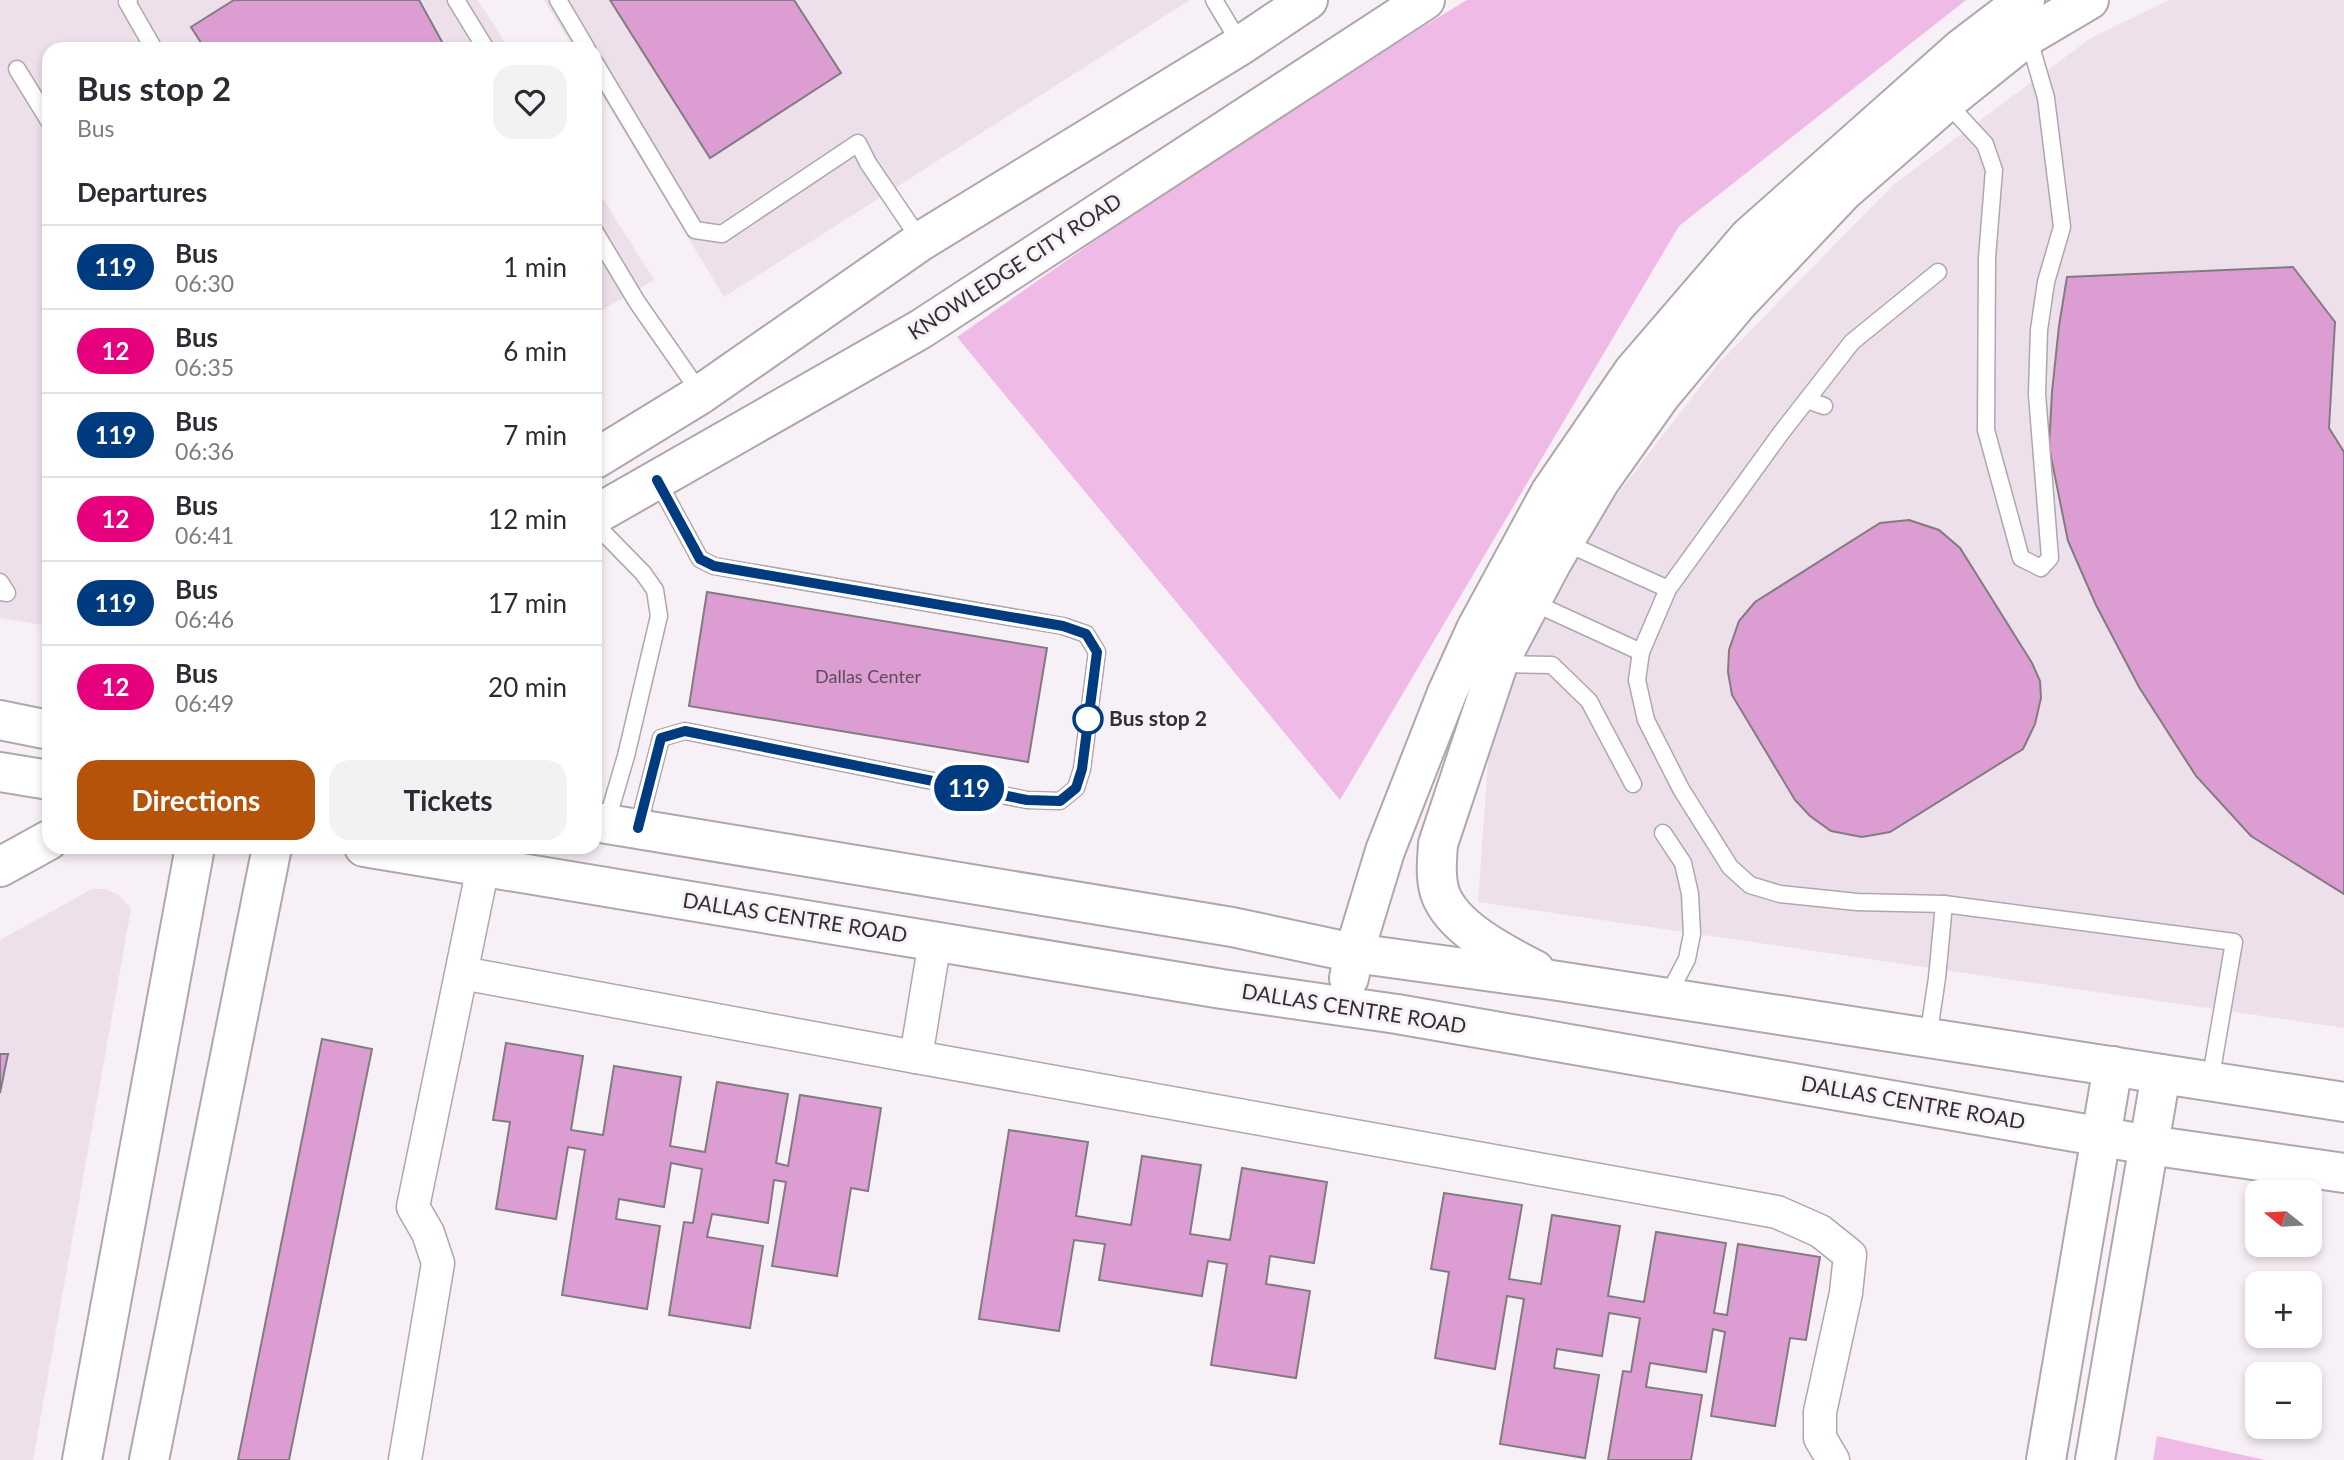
<!DOCTYPE html>
<meta charset="utf-8">
<style>
body{margin:0;font-family:Lato,sans-serif;background:#f2f2f3;color:#2b2b33;height:100vh;display:flex;flex-direction:column;font-size:26px;white-space:nowrap}
*{box-sizing:border-box;margin:0}
p{font-size:23px;color:#7c7c81}
.icon{flex:none;width:38px;height:38px;fill:none;stroke:currentColor;stroke-width:2;stroke-linecap:round;stroke-linejoin:round}
.map{position:relative;flex:1;overflow:hidden}
.drawer{position:absolute;left:42px;top:42px;width:560px;height:812px;display:flex;flex-direction:column;background:#fff;border-radius:21px;box-shadow:0 4px 10px #0003}
.drawer>*{flex:none}
.badge{padding:0 14px;border-radius:23px;font-size:24px;line-height:46px}
.needle{width:46px;rotate:288deg}
.controls{position:absolute;left:2245px;top:1180px;display:grid;gap:14px}
.controls a{display:grid;place-items:center;width:77px;height:77px;border-radius:14px;background:#fff;box-shadow:0 4px 10px #0003;font-size:35px}
.map>.badge{position:absolute;translate:-50% -50%;box-shadow:0 0 0 4px #fff}
h2{padding:0 35px;font-size:26px;line-height:63px}
.round{display:grid;place-items:center;flex:none;width:74px;height:74px;border-radius:21px;background:#f2f2f3}
.head{display:flex;align-items:center;justify-content:space-between;height:119px;padding:0 35px}
h1{font-size:33px;font-weight:700;line-height:52px}
.button{display:flex;gap:14px;margin-top:auto;padding:14px 35px}
.button a{flex:1;height:80px;border-radius:21px;background:#b45309;color:#fff;font-size:28px;font-weight:700;line-height:80px;text-align:center}
.button a+a{background:#f2f2f3;color:#2b2b33}
ul{padding:0;list-style:none}
li{display:flex;align-items:center;gap:21px;height:84px;padding:0 35px;border-top:2px solid #e1e1e2}
li div{flex:1}
li b{display:block;font-size:26px}
li em{font-style:normal}
li .badge{min-width:77px;font-weight:700;text-align:center}
.map>svg:first-child{display:block}
.built{fill:#ede0ea}
.green{fill:#f0bae7}
.building{fill:#dc9ed2;stroke:#827b81;stroke-width:2}
.lines{fill:none;stroke-linecap:round;stroke-linejoin:round}
.lane-casing{stroke:#afa7ad;stroke-width:19}
.street-casing{stroke:#afa7ad;stroke-width:35}
.secondary-casing{stroke:#afa7ad;stroke-width:42}
.lane{stroke:#fff;stroke-width:16}
.street{stroke:#fff;stroke-width:32}
.secondary{stroke:#fff;stroke-width:38}
.line-casing{stroke:#fff;stroke-width:16}
.line{stroke:#003b80;stroke-width:10}
.stop-dot{fill:#fff;stroke:#003b80;stroke-width:3.5}
.labels{text-anchor:middle;stroke-width:6;stroke-linejoin:round;paint-order:stroke}
.number-label{font-size:18px;fill:#5c4b5a}
.street-label{font-size:21px;fill:#322f32;stroke:#f8f0f7}
.stop-label{font-size:21px;font-weight:bold;fill:#322f32;stroke:#f8f0f7;text-anchor:start}
</style>
<div class="map">
<svg width="2344" height="1460" viewBox="0 0 2344 1460">
<rect width="100%" height="100%" fill="#f8f0f7"/>
<g class="built">
<polygon points="0,0 478,0 509,49 49,49 49,626 0,618"/>
<polygon points="544,0 1190,0 724,297 595,84 595,49 574,49"/>
<polygon points="2169,0 2344,0 2344,1028 1478,902 1492,704 1572,553 1717,365 1893,185 2091,38"/>
<polygon points="595,186 654,280 595,314"/>
<polygon points="92,889 106,889 119,895 131,909 33,1460 0,1460 0,940"/>
</g>
<g class="green">
<polygon points="1467,0 1966,0 1679,226 1340,800 957,337 1268,120"/>
<polygon points="2157,1436 2265,1460 2153,1460"/>
</g>
<g class="building">
<polygon points="234,0 419,0 446,49 205,49 191,27"/>
<polygon points="610,0 794,0 841,73 710,158"/>
<polygon points="2293,267 2335,322 2329,428 2344,452 2344,894 2251,836 2196,776 2139,687 2096,605 2068,541 2049,447 2052,392 2059,326 2067,277"/>
<polygon points="1909,520 1939,530 1960,548 2032,663 2040,681 2041,698 2035,724 2023,749 1890,832 1862,837 1831,831 1810,816 1795,800 1732,695 1728,672 1729,650 1739,621 1755,602 1880,523"/>
<polygon points="707,592 1047,648 1028,762 689,706"/>
<polygon points="322,1039 372,1049 289,1460 238,1460"/>
<polygon points="506,1043 583,1056 571,1130 603,1135 614,1066 681,1077 670,1146 705,1152 717,1082 788,1094 776,1163 788,1166 800,1095 881,1108 868,1191 851,1188 837,1276 772,1266 786,1182 774,1180 768,1223 712,1214 707,1237 763,1246 750,1328 669,1315 684,1222 693,1223 702,1169 671,1163 664,1207 619,1199 616,1219 660,1226 647,1309 562,1295 585,1150 568,1147 556,1219 496,1209 510,1122 493,1120"/>
<polygon points="0,1054 8,1054 0,1093"/>
<polygon points="1009,1130 1088,1142 1076,1216 1131,1225 1142,1156 1201,1165 1190,1234 1230,1240 1242,1168 1327,1182 1314,1263 1270,1256 1266,1284 1310,1291 1296,1378 1211,1365 1227,1264 1208,1261 1202,1296 1099,1280 1105,1244 1074,1240 1059,1331 979,1319"/>
<polygon points="1444,1193 1522,1205 1509,1279 1541,1284 1552,1215 1620,1226 1608,1296 1644,1302 1656,1232 1726,1243 1714,1313 1727,1315 1738,1244 1820,1257 1806,1340 1790,1338 1775,1426 1711,1416 1725,1332 1713,1329 1706,1372 1650,1363 1646,1387 1702,1395 1691,1460 1608,1460 1623,1371 1631,1372 1640,1318 1609,1313 1602,1356 1557,1349 1554,1368 1599,1375 1585,1458 1500,1444 1524,1299 1507,1296 1495,1369 1435,1358 1449,1272 1431,1269"/>
</g>
<g class="lines">
<g class="lane-casing">
<g id="lane">
<polyline points="129,0 127,2 154,49"/>
<polyline points="456,0 486,49"/>
<polyline points="558,0 587,49"/>
<polyline points="1214,0 1241,45"/>
<polyline points="595,63 695,230 722,234 858,143 868,163 921,241"/>
<polyline points="17,69 49,121"/>
<polyline points="1946,102 1985,144 1994,170 1987,258 1986,430 2021,558 2041,568 2050,558 2037,394 2039,330 2046,282 2062,227 2046,98 2028,36"/>
<polyline points="595,232 637,302 701,394"/>
<polyline points="1938,272 1852,342 1781,433 1668,589 1641,652 1637,680 1646,720 1681,789 1730,867 1750,885 1780,894 1857,902 1944,904 2234,942 2210,1082"/>
<polyline points="1807,400 1824,406"/>
<polyline points="595,524 643,573 655,590 659,616 626,756 606,824"/>
<polyline points="1564,542 1668,589"/>
<polyline points="0,582 7,593 0,592"/>
<polyline points="1532,602 1641,652"/>
<polyline points="1498,664 1552,665 1589,701 1633,784"/>
<polyline points="638,828 661,738 685,731 1027,800 1060,801 1076,788 1082,769 1097,652 1086,634 1063,626 714,566 700,559 657,480"/>
<polyline points="1663,833 1683,863 1690,894 1692,934 1687,959 1667,997"/>
<polyline points="1928,1038 1937,978 1944,904"/>
</g>
</g>
<g class="street-casing">
<g id="street">
<polyline points="935,941 916,1057 1777,1212 1820,1231 1850,1255 1846,1293 1820,1412 1820,1438 1833,1460"/>
<polyline points="462,973 916,1057"/>
<polyline points="405,1460 438,1263 428,1233 413,1207 483,867"/>
</g>
</g>
<g class="secondary-casing">
<g id="secondary">
<polyline points="595,459 701,394 921,241 1241,45 1308,0"/>
<polyline points="595,515 921,329 1425,0"/>
<polyline points="0,720 49,730"/>
<polyline points="0,772 49,780"/>
<polyline points="595,822 1232,927 1354,953 1552,980 2344,1102"/>
<polyline points="364,847 1222,989 1397,1014 2149,1145 2344,1173"/>
<polyline points="0,867 49,840"/>
<path d="M 1535,970 C 1504,954 1452,928 1440,893 C 1435,877 1437,861 1438,844 L 1498,664 L 1552,562 L 1600,481 L 1661,395 L 1737,304 L 1843,192 L 1946,102 L 2028,36 L 2089,0"/>
<polyline points="1349,978 1354,953 1385,851 1447,693 1476,629 1550,493 1633,372 1749,237 1962,48 2025,0"/>
<polyline points="82,1460 195,847"/>
<polyline points="149,1460 272,847"/>
<polyline points="2046,1460 2113,1066"/>
<polyline points="2095,1460 2161,1074"/>
</g>
</g>
<use href="#lane" class="lane"/>
<use href="#street" class="street"/>
<use href="#secondary" class="secondary"/>
</g>
<g class="lines">
<g class="line-casing">
<polyline id="line" points="638,828 661,738 685,731 1027,800 1060,801 1076,788 1082,769 1097,652 1086,634 1063,626 714,566 700,559 657,480"/>
</g>
<use href="#line" class="line"/>
</g>
<circle class="stop-dot" cx="1088" cy="719" r="14"/>
<g class="labels">
<g class="number-label">
<text x="868" y="683">Dallas Center</text>
</g>
<g class="street-label">
<text transform="translate(1015 267) rotate(-33)" y="7">KNOWLEDGE CITY ROAD</text>
<text transform="translate(795 918) rotate(9)" y="7">DALLAS CENTRE ROAD</text>
<text transform="translate(1354 1009) rotate(9)" y="7">DALLAS CENTRE ROAD</text>
<text transform="translate(1913 1103) rotate(10)" y="7">DALLAS CENTRE ROAD</text>
</g>
<g class="stop-label">
<text x="1109" y="726">Bus stop 2</text>
</g>
</g>
</svg>
<div class="controls">
<a><svg class="needle" viewBox="-14 -14 28 28"><path d="M0-13l5 13h-10z" fill="#e53935"/><path d="M0 13l5-13h-10z" fill="#7c7c81"/></svg></a>
<a>+</a>
<a>−</a>
</div>
<b class="badge" style="left:969px;top:788px;background:#003b80;color:#fff">119</b>
<section class="drawer">
<div class="head"><div><h1>Bus stop 2</h1><p>Bus</p></div><a class="round"><svg class="icon" aria-label="heart" viewBox="0 0 24 24"><path d="M12 20l-8-8c-3-5 5-10 8-4 3-6 11-1 8 4z"/></svg></a></div>
<h2>Departures</h2>
<ul>
<li><span class="badge" style="background:#003b80;color:#fff">119</span><div><b>Bus</b><p>06:30</p></div><em>1 min</em></li>
<li><span class="badge" style="background:#e6007e;color:#fff">12</span><div><b>Bus</b><p>06:35</p></div><em>6 min</em></li>
<li><span class="badge" style="background:#003b80;color:#fff">119</span><div><b>Bus</b><p>06:36</p></div><em>7 min</em></li>
<li><span class="badge" style="background:#e6007e;color:#fff">12</span><div><b>Bus</b><p>06:41</p></div><em>12 min</em></li>
<li><span class="badge" style="background:#003b80;color:#fff">119</span><div><b>Bus</b><p>06:46</p></div><em>17 min</em></li>
<li><span class="badge" style="background:#e6007e;color:#fff">12</span><div><b>Bus</b><p>06:49</p></div><em>20 min</em></li>
</ul>
<div class="button"><a>Directions</a><a>Tickets</a></div>
</section>
</div>
